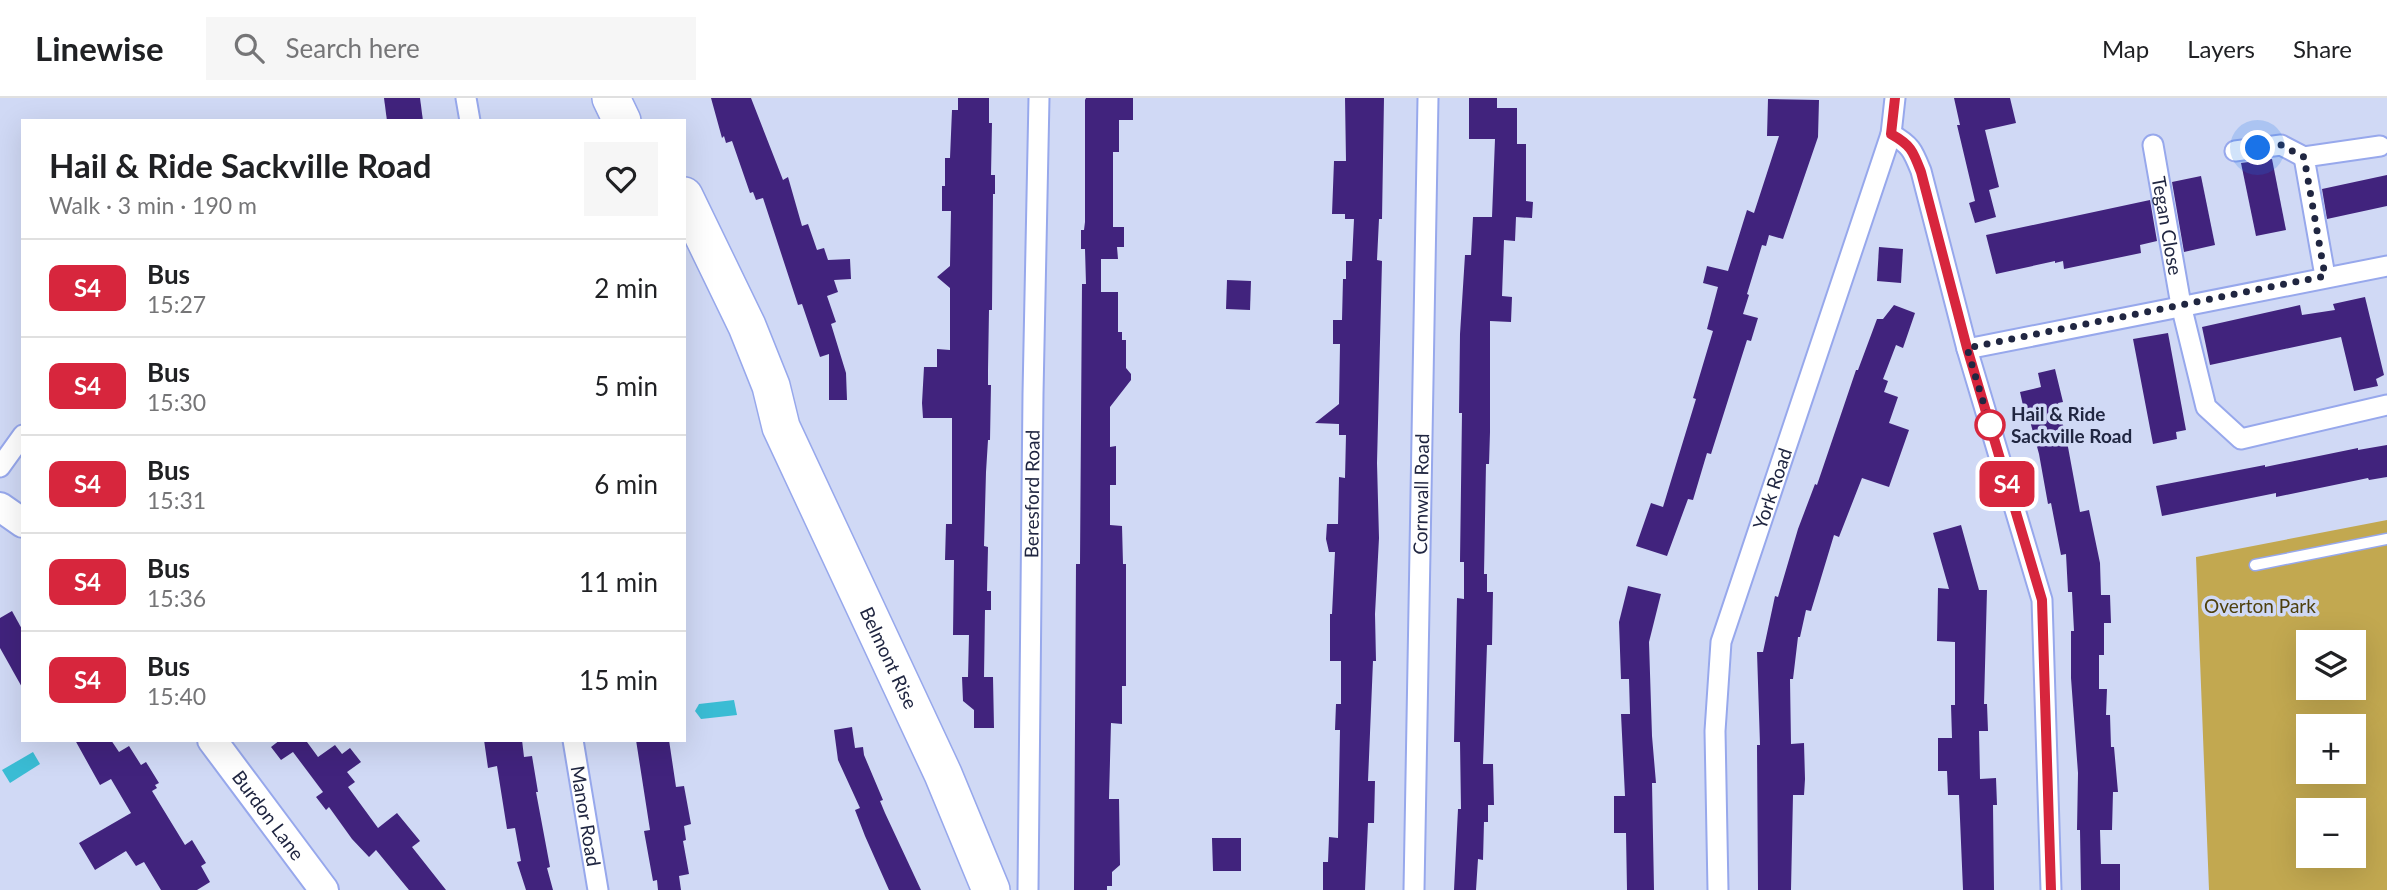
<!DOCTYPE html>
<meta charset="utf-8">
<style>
body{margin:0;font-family:Lato,sans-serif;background:#f6f6f6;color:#202124;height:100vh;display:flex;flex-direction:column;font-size:26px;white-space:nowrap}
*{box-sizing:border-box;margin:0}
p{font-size:23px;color:#757577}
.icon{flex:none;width:38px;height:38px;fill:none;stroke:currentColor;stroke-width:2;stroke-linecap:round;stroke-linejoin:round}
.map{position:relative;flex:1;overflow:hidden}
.sheet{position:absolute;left:21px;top:21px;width:665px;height:623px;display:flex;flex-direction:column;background:#fff;border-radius:0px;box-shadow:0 7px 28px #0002}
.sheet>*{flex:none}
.badge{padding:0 14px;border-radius:10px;font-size:24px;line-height:46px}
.controls{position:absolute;left:2296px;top:532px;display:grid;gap:14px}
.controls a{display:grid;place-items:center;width:70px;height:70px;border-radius:0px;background:#fff;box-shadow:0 7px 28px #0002;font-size:35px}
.you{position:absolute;width:35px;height:35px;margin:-18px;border:5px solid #fff;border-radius:50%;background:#1a73e8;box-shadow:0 0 0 10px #1a73e833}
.map>.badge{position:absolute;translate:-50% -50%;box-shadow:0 0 0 4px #fff}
.round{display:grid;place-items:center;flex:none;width:74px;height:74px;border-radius:0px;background:#f6f6f6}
.head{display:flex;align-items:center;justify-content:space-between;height:119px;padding:0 28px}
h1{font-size:33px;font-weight:700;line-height:52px}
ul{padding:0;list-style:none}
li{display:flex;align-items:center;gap:21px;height:98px;padding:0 28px;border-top:2px solid #e0e0e0}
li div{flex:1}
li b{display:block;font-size:26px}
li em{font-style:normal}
li .badge{min-width:77px;font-weight:700;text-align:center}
header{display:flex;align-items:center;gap:42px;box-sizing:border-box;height:98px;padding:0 35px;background:#fff;border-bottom:2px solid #e0e0e0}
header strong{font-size:33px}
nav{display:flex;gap:38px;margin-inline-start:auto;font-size:24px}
.search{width:490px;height:63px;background:#f6f6f6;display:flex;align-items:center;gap:18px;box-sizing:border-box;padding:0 24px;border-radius:0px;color:#757577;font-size:26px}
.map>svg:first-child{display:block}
.green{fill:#c2a850;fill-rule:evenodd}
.water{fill:#3abcd4}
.building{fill:#41237d}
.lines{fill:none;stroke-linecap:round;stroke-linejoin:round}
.lane-casing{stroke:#97a8ec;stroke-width:13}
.street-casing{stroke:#97a8ec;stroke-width:23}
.secondary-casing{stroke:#97a8ec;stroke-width:32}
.highway-casing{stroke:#97a8ec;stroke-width:40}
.lane{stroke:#fff;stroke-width:10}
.street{stroke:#fff;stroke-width:19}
.secondary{stroke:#fff;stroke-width:28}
.highway{stroke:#fff;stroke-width:37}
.line-casing{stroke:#fff;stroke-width:16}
.line{stroke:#d7263d;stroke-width:10}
.walk{stroke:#202641;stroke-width:7;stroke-dasharray:0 12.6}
.stop-dot{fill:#fff;stroke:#d7263d;stroke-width:3.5}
.labels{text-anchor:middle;stroke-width:7;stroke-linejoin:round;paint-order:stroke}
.street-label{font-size:19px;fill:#202641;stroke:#d0d9f5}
.stop-label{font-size:19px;font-weight:bold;fill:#202641;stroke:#d0d9f5;text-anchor:start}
.park-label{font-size:19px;fill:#4e400d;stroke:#d0d9f5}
</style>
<header>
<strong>Linewise</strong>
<div class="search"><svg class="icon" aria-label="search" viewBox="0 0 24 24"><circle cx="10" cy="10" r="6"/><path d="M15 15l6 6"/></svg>Search here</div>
<nav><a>Map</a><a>Layers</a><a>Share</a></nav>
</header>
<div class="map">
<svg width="2387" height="792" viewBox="0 0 2387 792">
<rect width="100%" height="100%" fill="#d0d9f5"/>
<path class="green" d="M 2387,422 L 2387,792 L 2209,792 L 2196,459 ZM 2308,544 L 2354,544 L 2354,590 L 2308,590 ZM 2308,628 L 2354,628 L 2354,674 L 2308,674 ZM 2308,712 L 2354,712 L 2354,758 L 2308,758 Z"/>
<g class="water">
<polygon points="734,602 737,617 701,621 695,613 699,606"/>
<polygon points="33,654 40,666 10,685 2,672"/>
</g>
<g class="building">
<polygon points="384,0 420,0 423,23 387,23"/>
<polygon points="711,0 751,0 783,82 788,79 802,128 808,126 817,152 824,150 828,162 850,161 851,181 834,182 838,194 827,198 836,224 831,226 846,275 847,302 829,302 829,256 820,259 802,206 798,207 763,100 756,102 753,94 750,95 732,43 726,45 724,38 722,40"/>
<polygon points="958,0 989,0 989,25 992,25 991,77 995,77 995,96 993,96 992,212 989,212 988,272 988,287 991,287 990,342 988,342 986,374 984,448 988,449 987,493 991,493 991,512 985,512 984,579 993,579 994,630 974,630 974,612 963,603 962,579 968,579 969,537 953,537 954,462 945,462 946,426 952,426 952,320 923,320 922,305 924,269 937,269 937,251 950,252 950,190 937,179 950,168 951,113 942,113 942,88 945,88 945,60 950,60 952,12 958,12"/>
<polygon points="1086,0 1133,0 1133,22 1119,22 1119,54 1113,54 1113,129 1124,129 1124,149 1117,149 1118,161 1101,161 1101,194 1118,194 1118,234 1122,234 1122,242 1126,242 1126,270 1131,276 1131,282 1110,309 1110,349 1116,348 1116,387 1110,387 1110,427 1122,428 1123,466 1126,466 1126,588 1122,588 1122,626 1111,625 1109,701 1119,701 1120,767 1112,774 1112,788 1107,788 1107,792 1074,792 1076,466 1080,466 1082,186 1086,186 1085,151 1081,151 1081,132 1084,132 1085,124 1085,2"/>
<polygon points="1345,0 1384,0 1382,121 1379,121 1377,162 1382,163 1377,365 1379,440 1375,516 1376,563 1373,563 1368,683 1375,683 1374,725 1368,725 1365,792 1323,792 1323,764 1328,764 1329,739 1338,740 1340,632 1335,632 1336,606 1341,606 1341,563 1330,563 1330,516 1332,516 1335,454 1329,454 1326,441 1327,426 1338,426 1339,379 1345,380 1346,337 1339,337 1339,326 1315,325 1339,306 1340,246 1333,246 1333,222 1342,222 1343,181 1346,181 1346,163 1352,163 1354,121 1345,121 1345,116 1332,116 1334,63 1346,63"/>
<polygon points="1469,0 1497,0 1497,10 1517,10 1517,46 1526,46 1526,103 1533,104 1532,120 1516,119 1515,143 1504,142 1502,198 1512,199 1511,224 1490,223 1490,334 1489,366 1486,366 1484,476 1487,476 1487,494 1493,494 1492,547 1487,547 1483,666 1493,666 1494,707 1488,707 1488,724 1484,724 1483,762 1478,761 1476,792 1454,792 1458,711 1461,711 1460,644 1454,644 1457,500 1464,501 1464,464 1460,464 1462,315 1459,315 1460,236 1465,157 1471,157 1473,119 1492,119 1495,41 1469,41"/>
<polygon points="1954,0 2010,0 2016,25 1985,32 1999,89 1989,92 1996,119 1975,125 1969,105 1975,103 1957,27 1960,27"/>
<polygon points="1768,1 1819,2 1818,39 1783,141 1769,137 1766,148 1762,147 1747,196 1749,197 1743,216 1758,220 1751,243 1747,242 1711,356 1707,355 1693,402 1688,401 1667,458 1636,448 1651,405 1663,409 1696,301 1693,300 1713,233 1707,231 1718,189 1703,185 1707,168 1728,173 1747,112 1754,115 1779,38 1767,38"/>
<polygon points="2272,61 2286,132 2256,138 2241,65"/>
<polygon points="2387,77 2387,108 2327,121 2322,91"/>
<polygon points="2201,78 2215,147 2184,154 2172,84"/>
<polygon points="2150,102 2157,143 2140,147 2141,155 2064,171 2063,163 2055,165 2055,163 1996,176 1986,137"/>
<polygon points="1879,149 1903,151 1901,185 1877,183"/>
<polygon points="1227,182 1251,183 1250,212 1226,211"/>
<polygon points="2365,199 2384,277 2376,281 2378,288 2354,293 2341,239 2210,267 2202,229 2300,207 2302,217 2335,212 2333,206"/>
<polygon points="1894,207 1915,215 1903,250 1896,247 1883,281 1888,283 1884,294 1898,299 1889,325 1909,332 1889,389 1862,380 1839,439 1834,437 1811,513 1806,512 1800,539 1798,539 1793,581 1790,581 1791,646 1804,645 1805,681 1804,697 1793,697 1791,792 1758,792 1757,647 1760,647 1757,554 1763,554 1775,498 1778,499 1798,431 1815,386 1817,387 1856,272 1858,272 1877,221 1883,221"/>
<polygon points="2168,235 2186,332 2176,334 2177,341 2153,346 2133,241"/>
<polygon points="2055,271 2063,304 2058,305 2068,349 2080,414 2089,412 2100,465 2101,497 2110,497 2111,525 2104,525 2104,557 2099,557 2099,591 2107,591 2106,617 2110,617 2111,649 2114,649 2118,694 2113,694 2112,732 2100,732 2101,766 2120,766 2120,792 2081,792 2080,732 2077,732 2078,675 2071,580 2071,533 2074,533 2072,494 2068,494 2066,456 2061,457 2051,405 2048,406 2039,356 2027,312 2024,312 2020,294 2041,289 2038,275"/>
<polygon points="2387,347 2387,379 2369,382 2368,380 2276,399 2276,395 2162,418 2156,388 2265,367 2265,369 2358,350 2358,352"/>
<polygon points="1961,427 1979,492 1987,492 1984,606 1987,606 1988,633 1979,633 1980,681 1996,680 1997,707 1993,707 1994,792 1963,792 1959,697 1948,697 1947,673 1938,673 1938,640 1952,640 1951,607 1955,607 1955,544 1937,543 1938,490 1949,491 1933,435"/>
<polygon points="1628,488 1661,496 1649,544 1652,638 1656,685 1652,685 1654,792 1627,792 1626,735 1614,735 1614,698 1625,698 1621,616 1630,616 1629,581 1621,581 1619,524"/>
<polygon points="12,513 23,533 23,591 0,550 0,520"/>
<polygon points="852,629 855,650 863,649 864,657 883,702 880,703 885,715 921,792 889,792 865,738 855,712 860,710 838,662 834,632"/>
<polygon points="75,642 111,642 119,654 129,648 141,667 146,664 159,685 155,687 157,690 152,693 185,747 192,742 206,765 201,768 210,784 197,792 161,792 144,764 136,768 126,753 95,772 79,745 131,715 111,681 100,687"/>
<polygon points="280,642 310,642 307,644 318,659 335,647 342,656 350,650 361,664 347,674 355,684 348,689 378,730 397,715 420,743 412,749 446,792 409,792 376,752 369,759 352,741 329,709 326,712 316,699 323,694 293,654 281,662 271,649"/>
<polygon points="484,642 522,642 524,659 532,658 538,694 536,694 550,769 547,770 553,792 526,792 517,764 521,763 515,730 507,731 497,668 488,670"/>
<polygon points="636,642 669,642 676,689 684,688 691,726 684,728 686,742 683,743 689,776 679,778 681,792 658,792 657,782 653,783 644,733 650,732"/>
<polygon points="1212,740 1241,740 1241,773 1213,773"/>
</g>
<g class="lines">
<g class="lane-casing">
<polyline id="lane" points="2255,467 2387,441"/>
</g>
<g class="street-casing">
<g id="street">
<polyline points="466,0 470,23"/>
<path d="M 1891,36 C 1911,47 1913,53 1921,73 L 1967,251 L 2042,502 L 2051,792"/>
<path id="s1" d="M 2153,47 L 2181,207 L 2206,309 L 2241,341 L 2387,307"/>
<polyline points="2235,53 2281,47 2304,59"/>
<polyline points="2325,178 2304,59 2380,48"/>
<polyline points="1967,251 2387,168"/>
<polyline points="0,369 23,337"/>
<path id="s2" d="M 573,642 L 598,792"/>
<path id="s3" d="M 1028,792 L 1033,296 L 1039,0"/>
<path id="s4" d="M 1414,792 L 1428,0"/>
<path id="s5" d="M 1718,792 L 1715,633 L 1721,544 L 1891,36 L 1895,0"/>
</g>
</g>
<g class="secondary-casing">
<g id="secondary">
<polyline points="0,409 23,425"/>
<path id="s6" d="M 212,642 L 324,792"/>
</g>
</g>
<g class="highway-casing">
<g id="highway">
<polyline points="611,0 622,23"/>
<path id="s7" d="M 684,98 L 747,228 L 771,288 L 781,329 L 943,676 L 991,792"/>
</g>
</g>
<use href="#lane" class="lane"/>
<use href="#street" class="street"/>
<use href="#secondary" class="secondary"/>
<use href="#highway" class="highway"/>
</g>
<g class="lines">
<g class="line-casing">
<path id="line" d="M 1895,0 L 1891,36 C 1911,47 1913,53 1921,74 L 1967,250 L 2042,502 L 2051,792"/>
</g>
<use href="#line" class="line"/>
<polyline class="walk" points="1990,327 1967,250 2325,178 2304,59 2281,47 2258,50"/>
</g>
<circle class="stop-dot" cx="1990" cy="327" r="14"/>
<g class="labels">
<g class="street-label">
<text dy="7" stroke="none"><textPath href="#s1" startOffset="82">Tegan Close</textPath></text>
<text dy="7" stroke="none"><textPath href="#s5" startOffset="410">York Road</textPath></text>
<text dy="7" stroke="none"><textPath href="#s3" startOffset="396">Beresford Road</textPath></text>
<text dy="7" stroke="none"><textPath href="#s4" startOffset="396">Cornwall Road</textPath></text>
<text dy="7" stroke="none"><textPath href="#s7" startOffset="506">Belmont Rise</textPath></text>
<text dy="7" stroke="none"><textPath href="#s6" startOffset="94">Burdon Lane</textPath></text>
<text dy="7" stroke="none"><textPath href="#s2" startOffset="77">Manor Road</textPath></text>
</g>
<g class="stop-label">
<text x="2011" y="323">Hail &amp; Ride<tspan x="2011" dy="22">Sackville Road</tspan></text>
</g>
<g class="park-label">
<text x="2260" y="515">Overton Park</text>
</g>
</g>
</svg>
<div class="controls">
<a><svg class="icon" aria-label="layers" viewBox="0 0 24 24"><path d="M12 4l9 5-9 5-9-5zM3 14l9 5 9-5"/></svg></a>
<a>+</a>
<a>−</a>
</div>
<div class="you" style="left:2258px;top:50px"></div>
<b class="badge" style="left:2007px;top:386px;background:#d7263d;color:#fff">S4</b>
<section class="sheet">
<div class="head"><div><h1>Hail &amp; Ride Sackville Road</h1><p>Walk · 3 min · 190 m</p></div><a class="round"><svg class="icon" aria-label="heart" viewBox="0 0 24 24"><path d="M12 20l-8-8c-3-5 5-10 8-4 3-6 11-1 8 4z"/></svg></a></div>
<ul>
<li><span class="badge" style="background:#d7263d;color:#fff">S4</span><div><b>Bus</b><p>15:27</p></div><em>2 min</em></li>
<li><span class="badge" style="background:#d7263d;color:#fff">S4</span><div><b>Bus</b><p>15:30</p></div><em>5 min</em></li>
<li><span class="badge" style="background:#d7263d;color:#fff">S4</span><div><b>Bus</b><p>15:31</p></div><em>6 min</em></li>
<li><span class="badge" style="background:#d7263d;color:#fff">S4</span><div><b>Bus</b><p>15:36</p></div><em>11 min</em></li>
<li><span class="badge" style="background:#d7263d;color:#fff">S4</span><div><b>Bus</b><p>15:40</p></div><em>15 min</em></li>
</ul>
</section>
</div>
